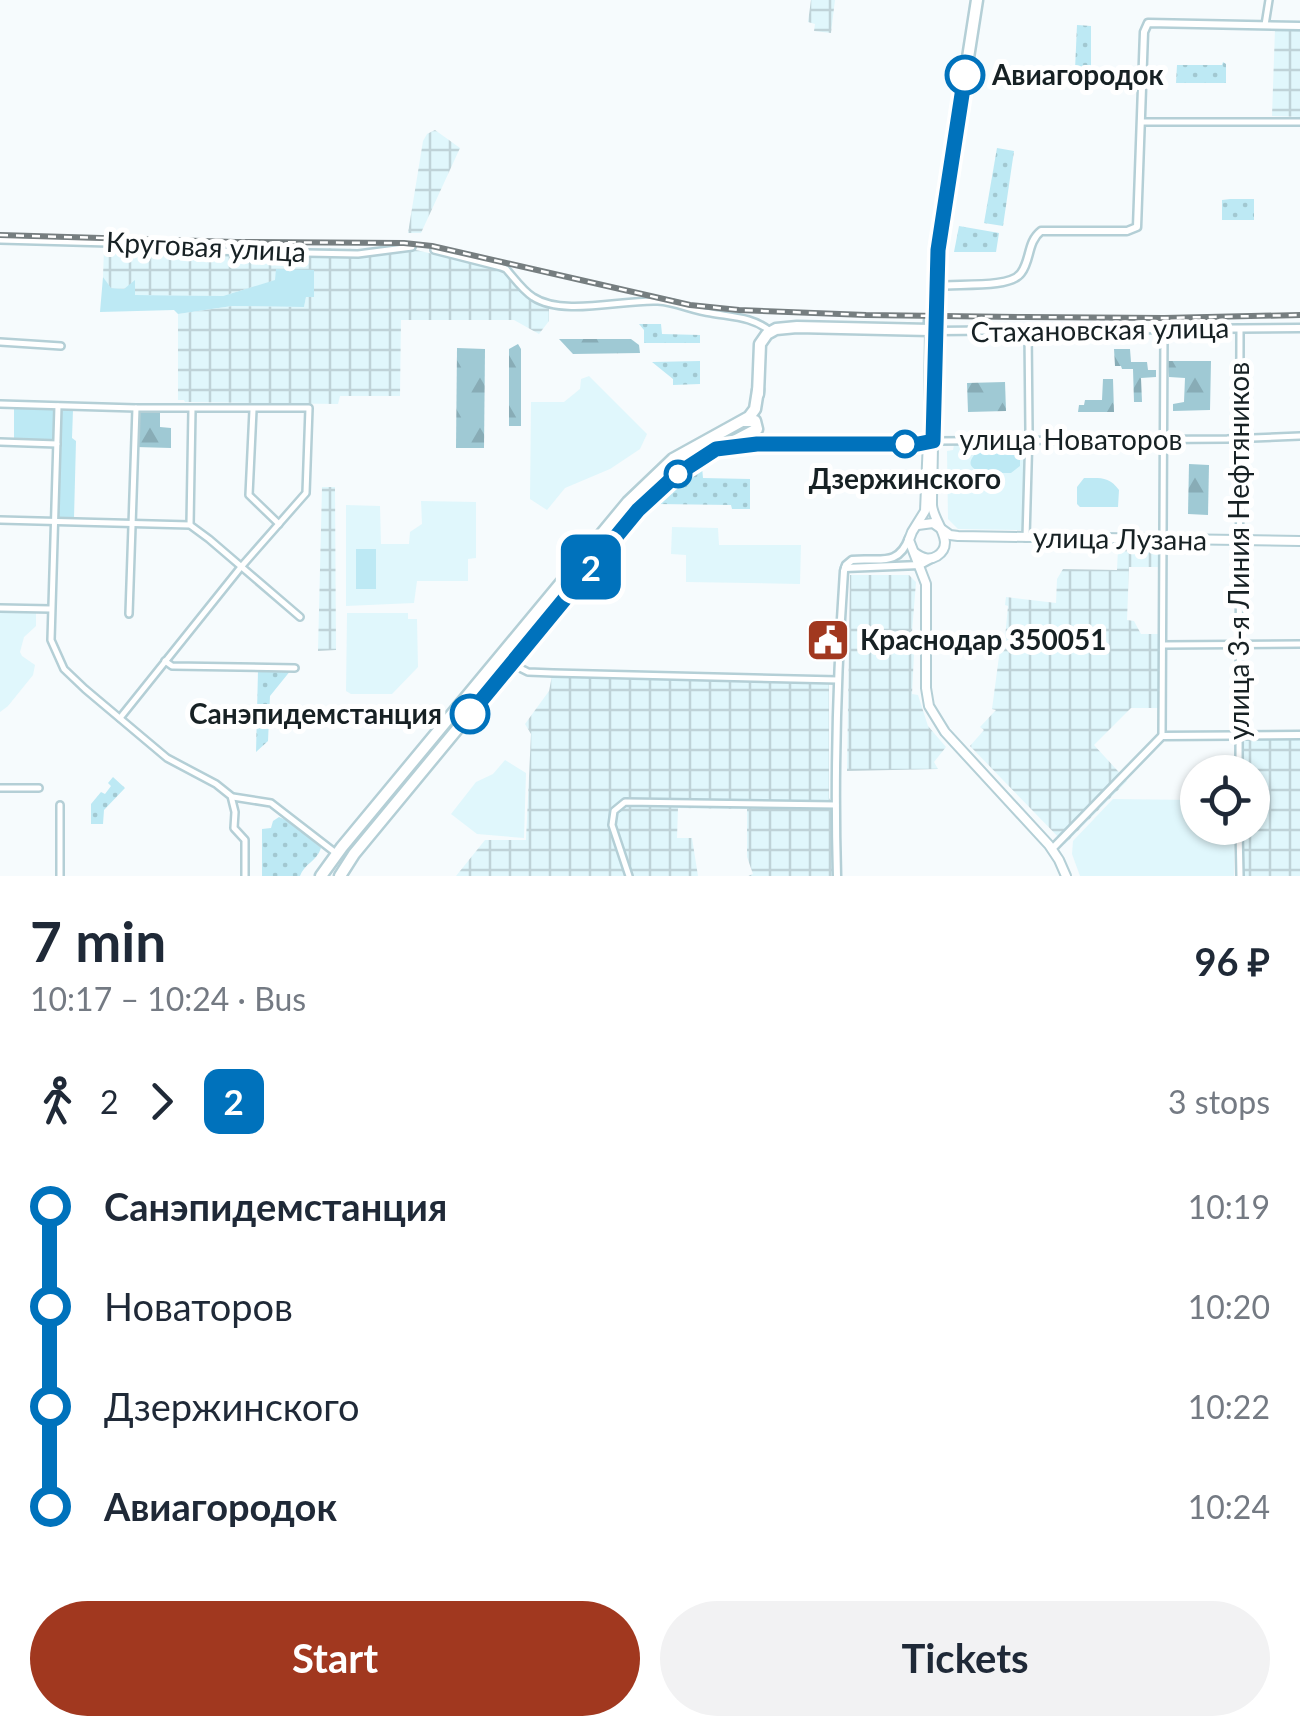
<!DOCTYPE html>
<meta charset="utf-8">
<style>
body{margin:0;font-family:Lato,sans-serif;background:#f2f2f3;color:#1f2937;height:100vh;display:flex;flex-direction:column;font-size:38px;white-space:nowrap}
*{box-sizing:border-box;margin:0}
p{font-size:32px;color:#747a83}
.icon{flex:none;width:55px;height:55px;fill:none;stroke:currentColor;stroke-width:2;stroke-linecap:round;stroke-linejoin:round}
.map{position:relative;height:876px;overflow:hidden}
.side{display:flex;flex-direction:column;background:#fff;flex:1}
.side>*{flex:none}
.badge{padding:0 20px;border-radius:15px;font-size:35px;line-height:65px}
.fabs{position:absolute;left:1180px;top:755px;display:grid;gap:20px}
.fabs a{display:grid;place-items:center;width:90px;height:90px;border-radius:50%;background:#fff;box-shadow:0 2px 8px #0004;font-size:50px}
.map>.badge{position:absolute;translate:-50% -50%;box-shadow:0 0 0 5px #fff}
.legs{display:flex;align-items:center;gap:15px;height:110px;padding:0 30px;font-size:32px}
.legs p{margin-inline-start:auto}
.overview{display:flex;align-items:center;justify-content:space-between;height:170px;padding:0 30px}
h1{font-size:55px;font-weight:700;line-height:75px}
.primary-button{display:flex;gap:20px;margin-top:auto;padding:20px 30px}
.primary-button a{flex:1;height:115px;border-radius:60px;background:#a1381f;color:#fff;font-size:40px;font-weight:700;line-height:115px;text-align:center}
.primary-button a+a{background:#f2f2f3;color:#1f2937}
ul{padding:0 30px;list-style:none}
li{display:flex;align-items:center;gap:35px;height:100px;font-size:38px}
li i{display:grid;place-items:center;width:15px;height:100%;margin:0 12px;background:currentColor}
li i::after{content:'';width:25px;height:25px;margin:-12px;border:8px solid;border-radius:50%;background:#fff}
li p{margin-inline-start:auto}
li:first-child i{background:linear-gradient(#0000 50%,currentColor 0)}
li:last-child i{background:linear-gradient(currentColor 50%,#0000 0)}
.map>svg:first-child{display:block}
.built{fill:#e0f7fc}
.industrial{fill:url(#industrial-grid)}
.grass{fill:#bde9f4}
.forest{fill:url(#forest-firs)}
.park{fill:url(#park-dots)}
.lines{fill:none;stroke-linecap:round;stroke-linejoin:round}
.minor-casing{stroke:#b4cfd6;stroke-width:10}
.tertiary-casing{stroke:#b4cfd6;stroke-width:11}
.secondary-casing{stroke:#b4cfd6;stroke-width:12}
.primary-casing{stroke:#b4cfd6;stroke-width:15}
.minor{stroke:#fff;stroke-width:5}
.tertiary{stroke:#fff;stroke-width:6}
.secondary{stroke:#fff;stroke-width:8}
.primary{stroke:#fff;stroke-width:10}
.rail-casing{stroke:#767e80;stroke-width:6}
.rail{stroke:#fff;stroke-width:2.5;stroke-dasharray:8;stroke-linecap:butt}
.line-1-casing{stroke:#fff;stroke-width:22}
.line-1{stroke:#0072bc;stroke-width:15}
.stop-1-dot{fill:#fff;stroke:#0072bc;stroke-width:5}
.labels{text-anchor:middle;stroke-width:10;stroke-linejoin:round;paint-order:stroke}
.stop-label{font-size:28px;font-weight:bold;fill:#172124;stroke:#fff;text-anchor:start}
.street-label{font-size:28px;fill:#172124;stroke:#fff}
.poi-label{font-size:28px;font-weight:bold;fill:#172124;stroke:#fff;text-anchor:start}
</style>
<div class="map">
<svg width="1300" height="876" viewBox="0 0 1300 876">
<defs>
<pattern id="industrial-grid" width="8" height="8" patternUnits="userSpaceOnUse" patternTransform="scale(2.5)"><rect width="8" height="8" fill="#e0f7fc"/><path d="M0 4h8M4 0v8" fill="none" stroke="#bfd3d8"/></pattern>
<pattern id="forest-firs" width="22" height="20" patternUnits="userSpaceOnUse" patternTransform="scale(2.5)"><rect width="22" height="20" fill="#9fc9d4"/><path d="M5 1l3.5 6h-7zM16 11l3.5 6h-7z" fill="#88acb6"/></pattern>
<pattern id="park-dots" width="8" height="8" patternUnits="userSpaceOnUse" patternTransform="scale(2.5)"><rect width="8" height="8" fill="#bde9f4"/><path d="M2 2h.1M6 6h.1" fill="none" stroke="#a2c8d1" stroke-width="1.8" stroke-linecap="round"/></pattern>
</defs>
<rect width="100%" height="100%" fill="#f6fbfd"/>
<g class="built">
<polygon points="589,376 647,434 640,449 610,469 565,488 547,510 530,499 531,402 564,402 580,389 581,379"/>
<polygon points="1025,444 1022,530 958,529 948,519 947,451 953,450 954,445"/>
<polygon points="421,501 476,502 476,558 468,559 468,581 417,581 414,603 346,606 346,505 380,506 381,544 409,544 410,532 422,524"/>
<polygon points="672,527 718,528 719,545 801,545 800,584 686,582 686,555 671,554"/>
<polygon points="0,612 36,613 36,626 24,637 20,652 22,656 35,665 33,675 8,706 0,712"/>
<polygon points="347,613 408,613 408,619 417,619 418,667 392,694 351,694 346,691"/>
<polygon points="505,760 526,773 524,838 477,834 451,814 476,782 493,774"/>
<polygon points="1113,799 1197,800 1198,828 1234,828 1234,876 1080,876 1072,854 1073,841"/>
</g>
<g class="industrial">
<polygon points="811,0 835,0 831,33 814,31 815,24 808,22"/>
<polygon points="1275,29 1300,30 1300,117 1272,116"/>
<polygon points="435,130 460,148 421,233 408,233 423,141 427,134"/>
<polygon points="136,245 416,250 493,268 506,275 534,301 549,306 549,321 539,334 514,320 401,320 400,396 340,396 338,404 185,402 184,400 178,400 178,314 232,306 304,307 306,297 313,297 276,280 223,296 135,295 124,289 110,288 103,277 104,248 133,248"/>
<polygon points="322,487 335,487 336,650 318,651"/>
<polygon points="1118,548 1159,548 1158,567 1129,567 1127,620 1134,621 1141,634 1160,634 1159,708 1131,708 1094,745 1127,781 1065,844 970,746 984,730 980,727 996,710 992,709 1000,649 1003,649 1005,638 1008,606 1005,605 1006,597 1056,603 1057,579 1063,569 1117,570"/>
<polygon points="850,575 909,575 916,582 912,632 915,633 912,694 918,695 928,726 946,747 934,762 938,769 847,771"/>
<polygon points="552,676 829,682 829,798 832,805 833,876 748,876 753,874 747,857 747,809 678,808 677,838 692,838 698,876 456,876 485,840 526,840 531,734 525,724 549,691"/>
<polygon points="1237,732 1300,733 1300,876 1236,876 1237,828 1252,828 1252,772 1237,772"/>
</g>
<g class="grass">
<polygon points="276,269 314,270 314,297 306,297 304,307 232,306 178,314 174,310 100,312 103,277 111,288 124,289 135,280 135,295 223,296 275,280"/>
<polygon points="14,407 55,407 54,441 14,440"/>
<polygon points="59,410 73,410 72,438 76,441 74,518 56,518"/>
<path d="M 752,423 L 756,425 L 686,463 L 541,620 L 538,620 L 536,617 C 577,568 615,513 664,471 C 689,450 722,437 752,423 Z"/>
<path d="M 979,450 L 1013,450 L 1020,457 L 1020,466 L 1011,473 C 997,473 952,475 979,450 Z"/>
<path d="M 1084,478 C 1100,478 1109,476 1119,490 L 1118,507 L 1080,507 L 1077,504 L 1077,487 Z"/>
<rect x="356" y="549" width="20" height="40"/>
<polygon points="531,625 533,631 348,855 344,856 343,854"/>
</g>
<g class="forest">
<polygon points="559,339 631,339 639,345 640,353 573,354"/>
<polygon points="518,344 521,349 521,426 509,426 509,349"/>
<polygon points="457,348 485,349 484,448 456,448"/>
<polygon points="1114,349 1130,349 1131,362 1147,362 1148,370 1156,370 1156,377 1141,378 1142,402 1134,402 1133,369 1122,369 1121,366 1115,366"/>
<polygon points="1167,361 1211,361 1210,410 1173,411 1173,404 1184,402 1185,378 1169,377"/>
<polygon points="1103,379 1113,379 1114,412 1078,412 1079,405 1084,405 1085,400 1102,400"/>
<polygon points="1005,382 1006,411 968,412 967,383"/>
<polygon points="137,411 160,411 160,427 171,428 171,448 136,447"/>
<polygon points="1189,464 1209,465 1208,515 1188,514"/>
</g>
<g class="park">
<polygon points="1077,25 1091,26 1091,71 1075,70"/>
<polygon points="1223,62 1226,64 1226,83 1176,83 1177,65 1222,65"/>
<polygon points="997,148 1014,151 1003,226 984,223"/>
<polygon points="1230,199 1254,199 1254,220 1222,220 1222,200"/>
<polygon points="959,226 999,233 996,252 954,252"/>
<polygon points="639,324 661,324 662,334 700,335 700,343 644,343 644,330"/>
<polygon points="700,361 700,384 673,385 673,379 652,362"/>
<polygon points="702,467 703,478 750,479 750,509 732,509 731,505 657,504"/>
<polygon points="291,670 270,696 268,741 256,752 258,671"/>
<polygon points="113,777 125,788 104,810 103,824 91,824 91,804 101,792 105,794 111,786 108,783"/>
<path d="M 279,817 L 293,823 L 321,848 C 317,861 304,864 300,876 L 262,876 L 262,829 L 271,828 L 273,821 Z"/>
</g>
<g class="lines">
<g class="minor-casing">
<g id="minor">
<polyline points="1265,25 1269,0"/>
<polyline points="1141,122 1300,122"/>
<polyline points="0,240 109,243 157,250 358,254 412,247"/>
<path d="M 434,250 L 501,267 L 506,269 C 514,278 523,291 533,297 C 563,317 624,299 658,301 C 676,302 693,311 711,313 C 733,317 753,317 770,331"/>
<polyline points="0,342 61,346"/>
<polyline points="0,404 136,408 309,408 306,493 241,567 120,718"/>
<polyline points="58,406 51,640 64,669 85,689 167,758 216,784 231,796 235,812 234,828 245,840 245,876"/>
<polyline points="253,410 249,495 279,524"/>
<polyline points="933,441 1227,439 1300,436"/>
<polyline points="0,442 57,444"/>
<polyline points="0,520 190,525 209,539 300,617"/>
<polyline points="190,525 192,409"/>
<polyline points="1026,538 1029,431 1028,331"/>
<polyline points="0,608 51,609"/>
<polyline points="129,614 136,408"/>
<polyline points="1163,645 1300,644"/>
<polyline points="165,661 172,666 295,668"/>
<polyline points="512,664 528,672 553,673 838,680"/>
<polyline points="1162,736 1164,330"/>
<polyline points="1239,772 1240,329"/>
<polyline points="0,788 39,788"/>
<polyline points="233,797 271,803 337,854"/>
<polyline points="1239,828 1240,876"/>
<polyline points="60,876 60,805"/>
<polyline points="629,876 612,825 614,811 625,802 836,805"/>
</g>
</g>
<g class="tertiary-casing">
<g id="tertiary">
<path d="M 936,286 C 956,283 1010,289 1021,273 C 1031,260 1027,242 1041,231 L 1127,231 L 1137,227 L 1144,32 L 1148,23 L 1300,26"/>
<polyline points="936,331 1300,328"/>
<polyline points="845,568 920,565 931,559"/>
<polyline points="1052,849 1162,736 1300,735"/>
<path d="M 837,876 C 834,774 837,673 844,571 L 846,565 L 852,560 C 878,557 898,568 909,538"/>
</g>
</g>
<g class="secondary-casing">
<g id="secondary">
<polyline points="929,401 930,330"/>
<polyline points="928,440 925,511 912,532 909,540 926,584 926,688 929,706 945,732 1049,845 1059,860 1066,876"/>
<polyline points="918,525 933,523 950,535 958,536 1300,541"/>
<path d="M 915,553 C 922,558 929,561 937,556 C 957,543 933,522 932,505 C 932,484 933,462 933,441"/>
</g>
</g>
<g class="primary-casing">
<g id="primary">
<polyline points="758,394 760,344 767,334 776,329 797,327 930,330 930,320"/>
<polyline points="715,449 738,445 782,443 918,444 933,441 938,250 977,0"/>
<polyline points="321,876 342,847 628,502 673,459 749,417 755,409 758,390"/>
<polyline points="340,876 354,854 638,510 666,483 698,460 757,429 755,421 744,421"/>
</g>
</g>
<use href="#minor" class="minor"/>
<use href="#tertiary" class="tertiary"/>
<use href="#secondary" class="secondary"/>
<use href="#primary" class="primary"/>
<g class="rail-casing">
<polyline id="rail" points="0,235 236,242 404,243 432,246 690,305 739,310 866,315 1025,317 1164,318 1300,315"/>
</g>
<use href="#rail" class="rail"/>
</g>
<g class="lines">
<g class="line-1-casing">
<polyline id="line-1" points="470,714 638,510 676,475 716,449 757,444 918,444 933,441 938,250 965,75"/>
</g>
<use href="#line-1" class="line-1"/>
</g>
<defs>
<g id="civic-square" transform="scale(2.25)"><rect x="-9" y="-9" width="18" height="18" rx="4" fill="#a1381f" stroke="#fff"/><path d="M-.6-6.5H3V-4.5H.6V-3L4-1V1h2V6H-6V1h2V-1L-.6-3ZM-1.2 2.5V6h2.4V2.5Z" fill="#fff"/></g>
</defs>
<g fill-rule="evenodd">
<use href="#civic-square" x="828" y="640"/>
</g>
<g class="stop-1-dot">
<circle cx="965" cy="75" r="18"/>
<circle cx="905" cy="444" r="12"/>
<circle cx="678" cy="474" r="12"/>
<circle cx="470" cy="714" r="18"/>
</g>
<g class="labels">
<g class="stop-label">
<text x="992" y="85">Авиагородок</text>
<text x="905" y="489" text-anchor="middle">Дзержинского</text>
<text x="442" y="724" text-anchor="end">Санэпидемстанция</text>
</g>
<g class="street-label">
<text transform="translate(206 247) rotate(3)" y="10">Круговая улица</text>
<text transform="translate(1100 330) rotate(-1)" y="10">Стахановская улица</text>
<text x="1071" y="450">улица Новаторов</text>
<text transform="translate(1120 539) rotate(1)" y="10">улица Лузана</text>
<text transform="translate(1239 551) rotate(-90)" y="10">улица 3-я Линия Нефтяников</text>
</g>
<g class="poi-label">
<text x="860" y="650">Краснодар 350051</text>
</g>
</g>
</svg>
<div class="fabs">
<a><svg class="icon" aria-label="locate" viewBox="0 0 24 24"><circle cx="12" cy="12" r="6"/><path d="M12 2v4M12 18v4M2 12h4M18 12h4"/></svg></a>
</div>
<b class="badge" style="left:591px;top:567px;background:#0072bc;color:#fff">2</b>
</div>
<section class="side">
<div class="overview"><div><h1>7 min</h1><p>10:17 – 10:24 · Bus</p></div><b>96 ₽</b></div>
<div class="legs"><svg class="icon" aria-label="walk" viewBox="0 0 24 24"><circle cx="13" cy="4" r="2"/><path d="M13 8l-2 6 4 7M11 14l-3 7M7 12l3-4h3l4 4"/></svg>2<svg class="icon" aria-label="forward" viewBox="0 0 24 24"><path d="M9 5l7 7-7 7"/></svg><b class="badge" style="background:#0072bc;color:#fff">2</b><p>3 stops</p></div>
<ul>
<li><i style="color:#0072bc"></i><b>Санэпидемстанция</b><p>10:19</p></li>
<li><i style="color:#0072bc"></i><span>Новаторов</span><p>10:20</p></li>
<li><i style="color:#0072bc"></i><span>Дзержинского</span><p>10:22</p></li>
<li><i style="color:#0072bc"></i><b>Авиагородок</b><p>10:24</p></li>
</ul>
<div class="primary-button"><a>Start</a><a>Tickets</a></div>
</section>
